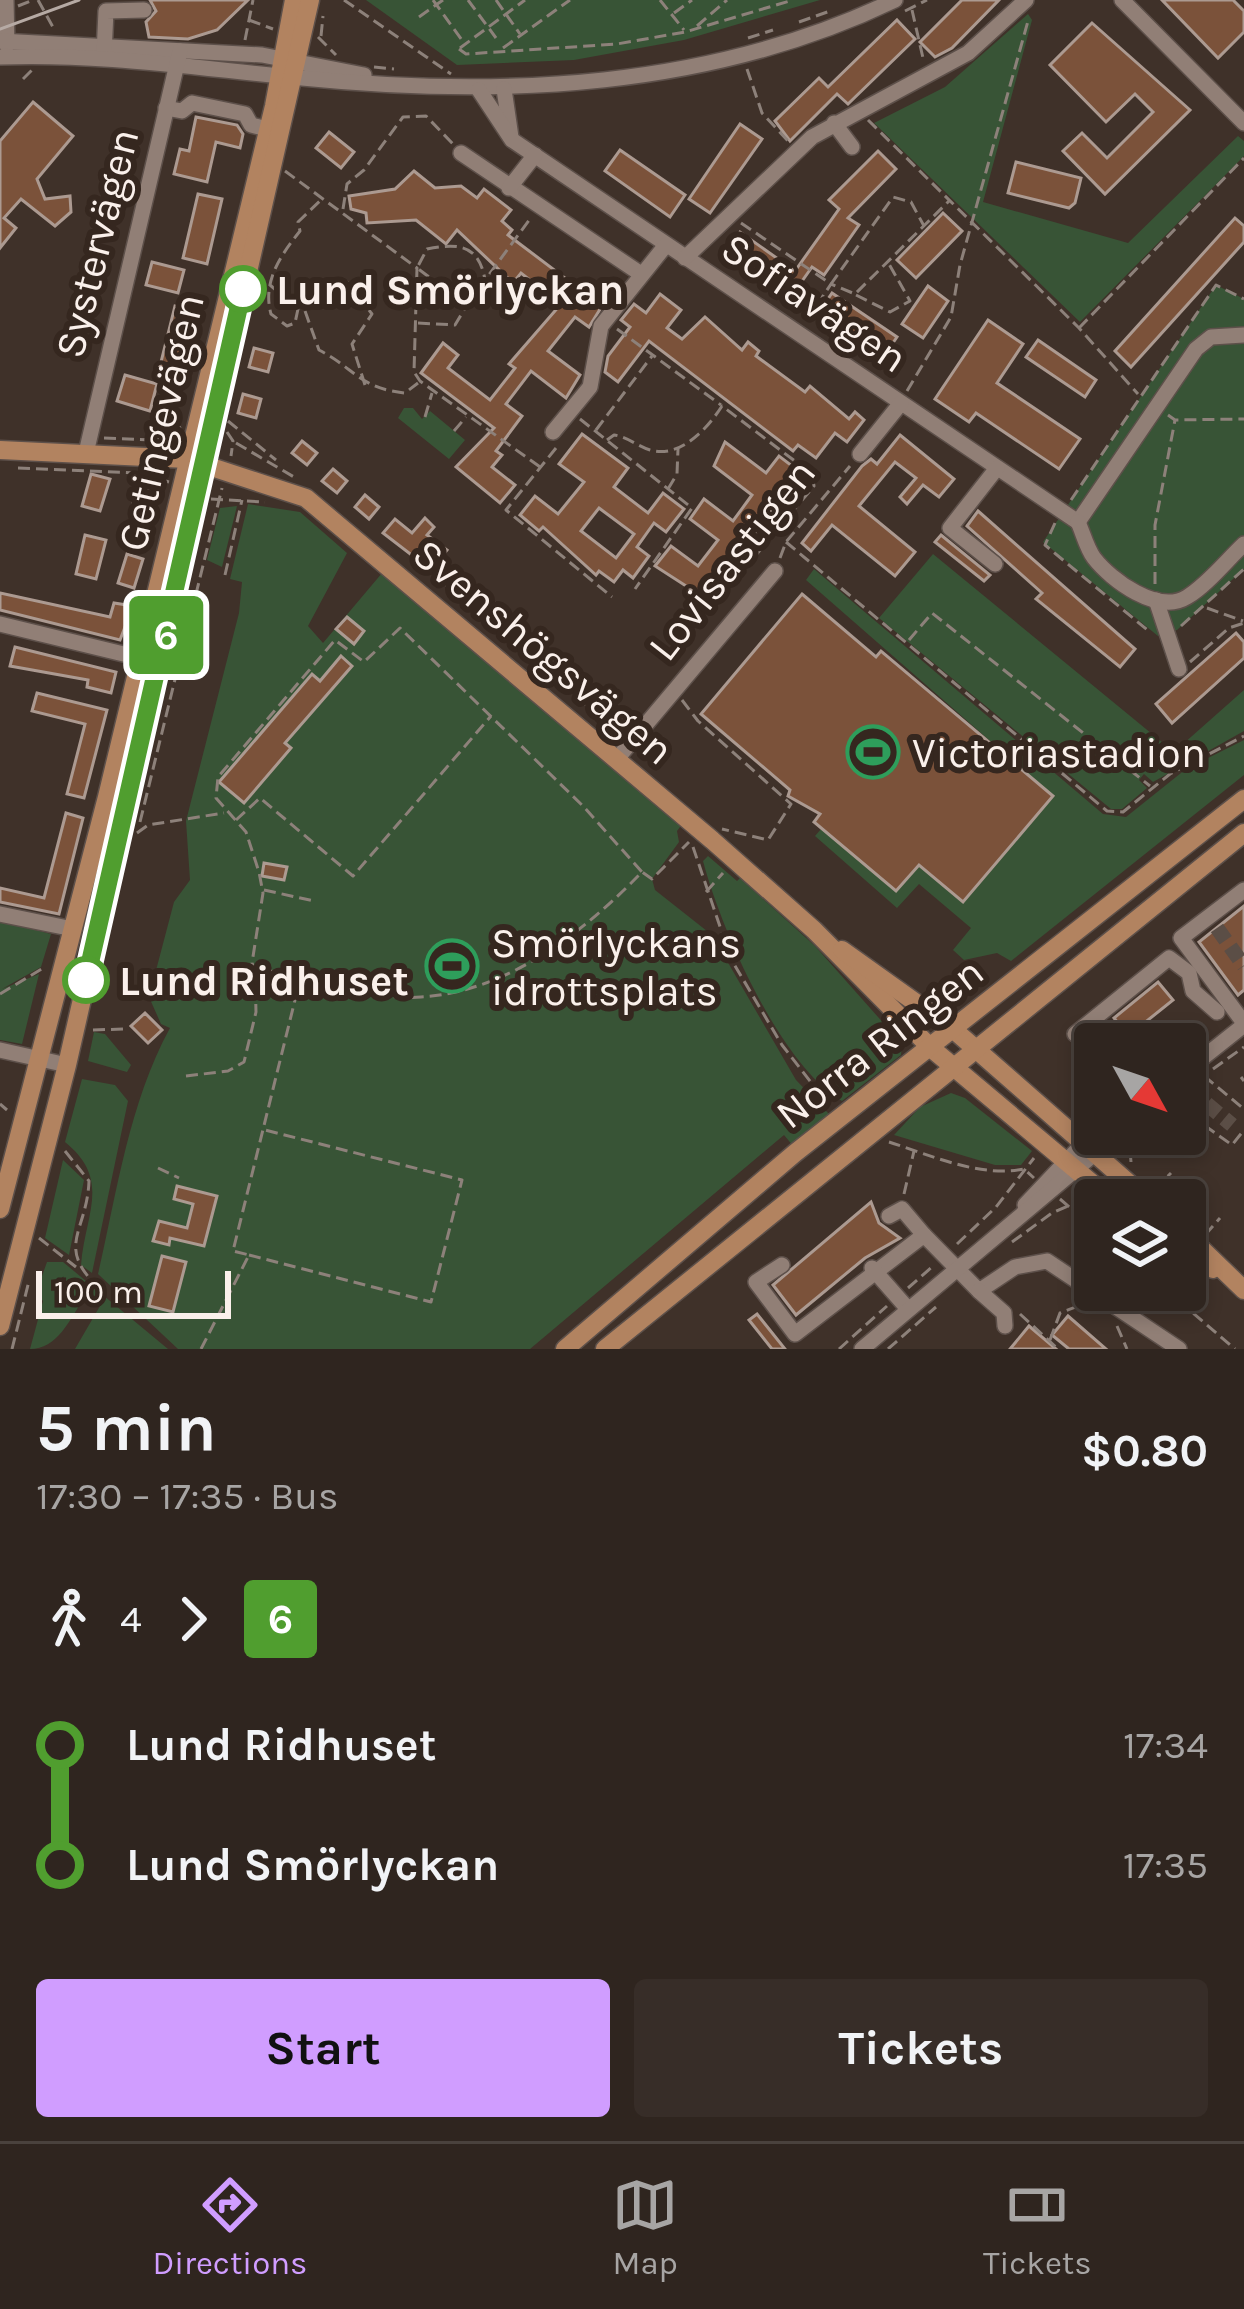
<!DOCTYPE html>
<meta charset="utf-8">
<style>
body{margin:0;font-family:Karla,sans-serif;background:#372d28;color:#f1f3f6;height:100vh;display:flex;flex-direction:column;font-size:45px;white-space:nowrap}
*{box-sizing:border-box;margin:0}
p{font-size:39px;color:#a7a5a4}
.icon{flex:none;width:66px;height:66px;fill:none;stroke:currentColor;stroke-width:2;stroke-linecap:round;stroke-linejoin:round}
.map{position:relative;height:1349px;overflow:hidden}
.drawer{display:flex;flex-direction:column;background:#2f251f;flex:1}
.drawer>*{flex:none}
.badge{padding:0 24px;border-radius:9px;font-size:42px;line-height:78px}
.needle{width:78px;rotate:130deg}
.tools{position:absolute;left:1074px;top:1023px;display:grid;gap:24px}
.tools a{display:grid;place-items:center;width:132px;height:132px;border-radius:12px;background:#2f251f;box-shadow:0 6px 18px #0003,0 0 0 3px #4a423d;font-size:60px}
.scale{position:absolute;left:36px;bottom:30px;width:195px;box-sizing:border-box;padding-left:12px;border:6px solid #faf0eb;border-top:0;font-size:33px;line-height:42px;white-space:nowrap;color:#faf0eb;-webkit-text-stroke:9px #35271f;paint-order:stroke}
.map>.badge{position:absolute;translate:-50% -50%;box-shadow:0 0 0 6px #fff}
.legs{display:flex;align-items:center;gap:18px;height:132px;padding:0 36px;font-size:39px}
.legs p{margin-inline-start:auto}
.summary{display:flex;align-items:center;justify-content:space-between;height:204px;padding:0 36px}
h1{font-size:66px;font-weight:700;line-height:90px}
.cta{display:flex;gap:24px;margin-top:auto;padding:24px 36px}
.cta a{flex:1;height:138px;border-radius:12px;background:#d09dff;color:#111;font-size:48px;font-weight:700;line-height:138px;text-align:center}
.cta a+a{background:#372d28;color:#f1f3f6}
ul{padding:0 36px;list-style:none}
li{display:flex;align-items:center;gap:42px;height:120px;font-size:45px}
li i{display:grid;place-items:center;width:18px;height:100%;margin:0 15px;background:currentColor}
li i::after{content:'';width:30px;height:30px;margin:-15px;border:9px solid;border-radius:50%;background:#2f251f}
li p{margin-inline-start:auto}
li:first-child i{background:linear-gradient(#0000 50%,currentColor 0)}
li:last-child i{background:linear-gradient(currentColor 50%,#0000 0)}
.tabs{display:flex;justify-content:space-around;align-items:center;height:168px;border-top:3px solid #4a423d;background:#2f251f;font-size:33px;color:#a7a5a4}
.tabs a{display:grid;justify-items:center;gap:6px}
.tabs .current{color:#d09dff}
.map>svg:first-child{display:block}
.green{fill:#385436}
.building{fill:#7b523a;stroke:#ac9a91;stroke-width:3;fill-rule:evenodd}
.lines{fill:none;stroke-linecap:round;stroke-linejoin:round}
.minor-tunnel{stroke:#5b4e46;stroke-width:15;stroke-dasharray:15 8;stroke-linecap:butt}
.minor-casing{stroke:#5d504a;stroke-width:18}
.major-casing{stroke:#5d504a;stroke-width:21}
.path{stroke:#8d817a;stroke-width:3;stroke-dasharray:12 6;stroke-linecap:butt}
.minor{stroke:#917f76;stroke-width:15}
.major{stroke:#b28360;stroke-width:18}
.tram{stroke:#b6aaa4;stroke-width:3}
.line-1-casing{stroke:#fff;stroke-width:27}
.line-1{stroke:#509e2f;stroke-width:18}
.stop-1-dot{fill:#fff;stroke:#509e2f;stroke-width:6}
.labels{text-anchor:middle;stroke-width:12;stroke-linejoin:round;paint-order:stroke}
.street-label{font-size:42px;fill:#faf0eb;stroke:#35271f}
.stop-label{font-size:42px;font-weight:bold;fill:#faf0eb;stroke:#35271f;text-anchor:start}
.poi-label{font-size:42px;fill:#faf0eb;stroke:#35271f;text-anchor:start}
</style>
<div class="map">
<svg width="1244" height="1349" viewBox="0 0 1244 1349">
<rect width="100%" height="100%" fill="#3f3129"/>
<g class="green">
<polygon points="366,0 820,0 684,40 574,60 457,65"/>
<polygon points="1028,14 1032,20 983,202 1128,243 1238,136 1244,141 1244,156 1080,322 874,123 945,87"/>
<polygon points="1216,285 1244,299 1244,569 1177,630 1158,636 1043,542"/>
<polygon points="404,408 413,408 422,419 430,411 465,440 449,459 398,418"/>
<path d="M 248,504 L 300,512 L 347,553 L 308,626 L 323,643 L 388,566 L 686,819 L 677,831 L 679,842 L 652,879 L 655,890 L 712,935 L 796,1080 L 830,1115 L 794,1147 L 784,1135 L 530,1349 L 178,1349 L 98,1274 C 117,1192 129,1103 170,1028 L 161,1024 L 149,997 L 174,902 L 190,880 L 186,821 L 239,613 L 242,582 L 230,579 Z"/>
<polygon points="237,506 222,567 207,560 220,508"/>
<polygon points="933,554 1174,752 1244,690 1244,731 1153,782 1144,774 1139,780 1147,788 1122,809 1111,809 879,618"/>
<polygon points="814,569 1103,814 1126,817 1186,769 1244,740 1244,775 1011,961 997,953 964,960 953,950 971,928 919,884 897,908 815,836 822,828 896,891 919,865 1052,795 806,580"/>
<path d="M 708,856 L 737,881 L 740,878 L 815,946 L 902,1044 L 901,1055 L 842,1101 C 780,1065 721,929 703,861 Z"/>
<polygon points="0,921 51,934 41,967 2,989 39,974 22,1044 0,1040"/>
<polygon points="94,1032 105,1034 131,1065 127,1072 88,1061"/>
<path d="M 82,1079 L 115,1085 L 128,1101 L 92,1273 L 81,1265 C 85,1214 112,1180 65,1142 Z"/>
<polygon points="951,1093 965,1098 1032,1151 1021,1165 995,1165 894,1135 920,1107"/>
<polygon points="63,1160 84,1180 69,1255 45,1238"/>
<path d="M 47,1262 L 63,1262 L 168,1349 L 75,1349 L 100,1306 L 83,1299 C 70,1320 57,1349 30,1349 L 43,1301 L 36,1293 Z"/>
</g>
<g class="building">
<polygon points="150,0 248,0 217,30 188,39 149,37 146,22 156,11"/>
<polygon points="962,0 999,0 952,48 935,57 920,42"/>
<polygon points="1162,0 1233,0 1244,11 1244,32 1218,58"/>
<polygon points="897,20 915,39 848,104 837,94 790,141 775,121 819,78 828,87"/>
<polygon points="1092,23 1190,110 1105,194 1063,151 1082,133 1107,158 1153,112 1135,94 1106,122 1050,65"/>
<polygon points="33,102 73,136 37,179 45,199 70,196 71,212 55,226 21,199 4,218 16,228 0,248 0,141"/>
<polygon points="196,117 237,125 243,134 240,148 216,142 207,182 174,174 180,149 189,151"/>
<polygon points="740,124 762,139 710,213 689,199"/>
<polygon points="329,132 354,152 341,168 316,148"/>
<polygon points="620,150 685,195 670,217 605,171"/>
<polygon points="878,151 896,169 848,218 859,225 824,275 812,267 795,291 778,277 771,285 725,254 740,232 795,271 839,209 829,200"/>
<polygon points="1016,162 1081,178 1075,203 1069,208 1008,193"/>
<polygon points="414,171 435,188 461,186 477,198 484,189 511,210 502,221 512,230 508,235 602,306 589,327 575,317 548,351 580,375 566,398 531,371 506,404 522,416 496,451 502,455 492,467 515,485 500,503 456,467 494,428 421,373 443,343 458,355 448,368 490,400 515,368 509,364 561,304 521,273 513,283 457,230 446,244 416,220 367,223 366,213 351,209 349,196 395,189"/>
<polygon points="198,194 222,199 207,264 183,258"/>
<polygon points="943,213 962,231 916,278 897,260"/>
<polygon points="1235,218 1244,226 1244,242 1131,367 1115,351"/>
<polygon points="152,262 184,270 178,293 146,285"/>
<polygon points="928,286 948,301 923,338 902,324"/>
<polygon points="832,293 897,337 882,359 817,315"/>
<polygon points="660,294 681,310 667,328 682,339 705,317 742,350 748,342 759,351 756,356 805,392 810,386 849,419 855,412 864,420 847,442 835,433 816,458 798,445 793,451 649,341 618,382 605,372 608,356 630,327 621,320 634,304 646,313"/>
<polygon points="175,306 197,311 182,375 159,370"/>
<polygon points="988,320 1023,344 997,383 1080,439 1059,469 976,413 969,422 935,399"/>
<polygon points="1038,340 1096,380 1085,397 1026,357"/>
<polygon points="254,348 273,353 268,372 249,367"/>
<polygon points="125,375 157,384 150,411 117,401"/>
<polygon points="243,394 261,399 256,418 238,413"/>
<path d="M 582,434 L 628,468 L 614,487 L 648,513 L 663,493 L 684,509 L 666,532 L 654,523 L 637,547 L 649,556 L 633,578 L 623,570 L 614,582 L 599,571 L 596,575 L 543,527 L 539,531 L 520,515 L 535,496 L 558,514 L 584,482 L 559,464 ZM 599,508 L 634,534 L 616,558 L 581,531 Z"/>
<polygon points="900,435 954,479 939,497 923,485 907,504 900,497 916,478 895,462 859,506 915,552 895,576 832,525 811,551 802,543 862,466 871,459 877,464"/>
<polygon points="302,441 317,453 307,465 292,453"/>
<polygon points="725,442 766,473 779,456 800,472 716,587 710,582 700,595 655,566 671,546 698,566 718,540 690,519 704,499 733,521 752,495 714,466"/>
<polygon points="333,469 347,481 337,493 322,481"/>
<polygon points="91,474 110,479 100,511 82,506"/>
<polygon points="137,488 156,493 150,515 131,510"/>
<polygon points="365,495 379,507 369,519 355,507"/>
<polygon points="978,511 1135,649 1120,667 1036,599 1042,593 967,526"/>
<polygon points="425,518 434,527 427,535 447,550 431,570 383,533 395,519 412,533"/>
<polygon points="85,535 106,540 96,579 76,574"/>
<polygon points="941,535 990,575 984,581 935,542"/>
<polygon points="127,554 143,559 134,588 118,583"/>
<polygon points="456,571 470,582 459,596 445,584"/>
<polygon points="0,593 110,617 114,603 133,606 120,640 0,610"/>
<polygon points="802,594 876,657 881,651 1053,796 963,902 919,865 896,891 814,822 820,814 788,796 790,790 701,714"/>
<polygon points="490,599 507,613 495,628 478,615"/>
<polygon points="347,617 364,631 354,644 336,629"/>
<polygon points="524,631 540,643 529,656 514,644"/>
<polygon points="1236,633 1244,642 1244,658 1172,723 1156,704"/>
<polygon points="15,647 116,672 111,693 87,687 88,680 10,666"/>
<polygon points="341,656 352,666 285,743 291,748 244,803 219,782 312,674 320,681"/>
<polygon points="565,661 579,673 567,687 553,675"/>
<polygon points="594,691 614,708 604,719 584,703"/>
<polygon points="37,693 107,710 84,798 67,794 85,724 32,711"/>
<polygon points="66,813 83,818 59,914 0,902 0,888 44,898"/>
<polygon points="264,863 287,867 284,880 262,876"/>
<polygon points="1244,906 1244,990 1238,995 1199,942"/>
<polygon points="1158,982 1173,1000 1128,1036 1114,1018"/>
<polygon points="145,1013 162,1030 148,1043 131,1026"/>
<polygon points="177,1186 217,1196 204,1246 170,1238 169,1245 153,1241 159,1221 187,1228 193,1204 174,1199"/>
<polygon points="871,1202 879,1223 900,1238 865,1258 796,1315 773,1285"/>
<polygon points="162,1256 186,1262 173,1312 149,1306"/>
<polygon points="757,1314 785,1349 772,1349 749,1320"/>
<polygon points="1068,1316 1106,1349 1069,1349 1052,1335"/>
<polygon points="1029,1326 1056,1349 1010,1349"/>
</g>
<g class="lines">
<g class="minor-tunnel">
<polyline points="1217,928 1244,966"/>
<polyline points="1189,1089 1232,1125"/>
</g>
<g class="minor-casing">
<g id="minor">
<polyline points="6,0 7,45"/>
<polyline points="1122,0 1244,123"/>
<polyline points="0,41 262,55 364,75"/>
<polyline points="104,54 106,11 144,10"/>
<path d="M 0,57 C 99,53 203,69 302,78 C 502,98 710,89 895,0"/>
<polyline points="504,89 511,137"/>
<polyline points="479,90 512,140 1078,522"/>
<polyline points="166,108 182,111 192,103 245,114 251,125 268,129"/>
<polyline points="834,123 852,147"/>
<polyline points="461,153 641,274"/>
<polyline points="509,188 535,155"/>
<polyline points="685,258 812,137 968,53 1026,0"/>
<polyline points="553,432 590,387 601,326 666,245"/>
<polyline points="86,453 180,51"/>
<polyline points="860,454 901,403"/>
<polyline points="1078,522 1196,349 1211,337 1244,335"/>
<path d="M 1078,522 C 1083,533 1087,549 1094,558 C 1111,580 1158,615 1187,597 C 1207,585 1226,561 1244,544"/>
<polyline points="995,564 950,528 997,468"/>
<polyline points="1156,600 1179,669"/>
<polyline points="0,624 140,658"/>
<polyline points="616,760 775,571"/>
<polyline points="1244,890 1181,938 1244,1023"/>
<polyline points="0,914 73,929"/>
<polyline points="1075,1034 1169,958 1189,973 1193,991 1217,1012"/>
<polyline points="0,1050 67,1065"/>
<polyline points="1185,1072 1244,1025"/>
<polyline points="1185,1083 1189,1089"/>
<polyline points="1025,1205 1095,1131"/>
<polyline points="889,1216 902,1209 924,1235"/>
<polyline points="782,1265 756,1282 795,1334 924,1235 979,1291 1015,1267 1047,1261 1179,1349"/>
<polyline points="872,1268 908,1309"/>
<polyline points="979,1291 1004,1313 1005,1326"/>
<polyline points="862,1349 1118,1134"/>
</g>
</g>
<g class="major-casing">
<g id="major">
<polyline points="0,450 187,459 306,498 712,840 814,930 931,1048 1112,1200"/>
<polyline points="842,950 954,1030 1148,1200"/>
<polyline points="0,1209 107,797 274,106 294,0"/>
<polyline points="1185,1233 1244,1290"/>
<polyline points="1185,1251 1213,1269"/>
<polyline points="0,1326 67,1065 310,0"/>
<polyline points="565,1349 795,1153 1244,799"/>
<polyline points="605,1349 1244,833"/>
</g>
</g>
<g class="path">
<polyline points="38,0 54,29"/>
<polyline points="344,0 451,74"/>
<polyline points="433,0 464,43"/>
<polyline points="468,0 496,38"/>
<polyline points="496,0 520,34"/>
<polyline points="660,0 684,30"/>
<polyline points="18,6 33,0"/>
<polyline points="912,10 923,58"/>
<polyline points="905,11 927,0"/>
<polyline points="674,13 692,0"/>
<polyline points="419,17 443,0"/>
<polyline points="249,20 273,29"/>
<polyline points="799,22 830,11"/>
<polyline points="697,26 727,0"/>
<polyline points="321,36 323,16"/>
<polyline points="318,37 336,55"/>
<polyline points="748,38 773,30"/>
<polyline points="245,40 253,0"/>
<polyline points="460,48 525,0"/>
<polyline points="503,48 570,0"/>
<polyline points="459,49 466,54 617,44 685,32 793,0"/>
<polyline points="374,67 394,69"/>
<polyline points="747,69 762,113 789,142"/>
<polyline points="23,79 32,70"/>
<polyline points="868,120 1079,328 1138,394"/>
<polyline points="285,171 417,268 414,372 420,381 540,467"/>
<polyline points="343,209 347,184 364,170 403,117 426,116 453,144"/>
<polyline points="741,223 831,284 893,197 911,202 924,226"/>
<path d="M 270,285 L 298,309 L 295,323 L 287,326 L 271,314 C 262,281 281,255 300,231 L 298,222 L 323,198"/>
<polyline points="856,295 890,312 910,301 889,264"/>
<polyline points="468,303 530,219"/>
<polyline points="807,320 831,284 855,294 949,201"/>
<path d="M 418,323 L 455,325 L 467,305 L 417,268 L 427,249 C 458,243 479,244 485,280"/>
<polyline points="1079,328 1244,158"/>
<polyline points="617,329 721,405"/>
<path d="M 365,385 L 352,344 L 372,314 L 347,282 L 316,284 L 305,311 L 319,350 C 357,370 359,388 405,393 L 418,383"/>
<polyline points="907,391 951,317 960,265 1028,21"/>
<polyline points="1168,415 1175,420 1244,419"/>
<polyline points="425,417 432,393"/>
<polyline points="580,419 692,508 635,589"/>
<polyline points="228,421 276,460"/>
<polyline points="596,430 652,356"/>
<polyline points="454,431 466,417"/>
<polyline points="227,432 233,441 231,456"/>
<polyline points="104,438 154,440 181,427"/>
<path d="M 607,440 L 614,435 C 628,437 637,446 650,450 C 680,459 708,428 722,406 L 812,474 L 814,486 L 702,619"/>
<polyline points="236,443 294,477"/>
<polyline points="556,448 506,510 612,597"/>
<polyline points="18,468 136,473 169,482"/>
<polyline points="668,489 677,474 678,449"/>
<polyline points="211,499 265,502"/>
<polyline points="1071,500 1216,285 1244,299"/>
<polyline points="1055,523 1045,545 1151,633"/>
<polyline points="786,542 1107,811 1123,812 1170,774 1244,736"/>
<polyline points="780,558 786,542 850,466"/>
<polyline points="225,575 242,500"/>
<polyline points="1155,584 1155,525 1175,420"/>
<polyline points="1207,608 1243,621"/>
<polyline points="1181,626 1244,569"/>
<polyline points="909,640 932,613 1150,786"/>
<polyline points="1190,662 1229,628 1244,623"/>
<polyline points="682,700 698,721 791,804 768,840 722,829"/>
<polyline points="236,820 260,798 353,876 491,716"/>
<polyline points="140,822 222,488"/>
<polyline points="137,833 148,825 224,813"/>
<polyline points="693,847 731,959 782,1045 827,1103"/>
<polyline points="264,890 314,901"/>
<polyline points="706,892 723,873"/>
<polyline points="293,979 282,972 255,970 252,963 263,893 259,872 246,832 216,798 218,777 335,640 364,662 400,628 583,806 642,872"/>
<polyline points="239,985 253,971"/>
<polyline points="0,994 45,967"/>
<polyline points="93,1030 124,1029"/>
<polyline points="1213,1069 1244,1047"/>
<polyline points="186,1076 228,1071 244,1062 256,1012 255,972"/>
<polyline points="1204,1076 1244,1109"/>
<polyline points="1241,1077 1244,1081"/>
<polyline points="0,1104 7,1110"/>
<polyline points="1190,1115 1232,1145 1244,1130"/>
<polyline points="1074,1116 1095,1112"/>
<polyline points="1088,1120 1077,1113 1095,1073"/>
<path d="M 889,1142 C 930,1155 980,1178 1024,1169 L 1034,1178"/>
<path d="M 65,1151 L 89,1181 C 87,1233 54,1246 100,1289"/>
<polyline points="1131,1162 1130,1150 1144,1134"/>
<polyline points="158,1168 179,1178"/>
<polyline points="1155,1189 1171,1173"/>
<polyline points="904,1194 914,1151"/>
<polyline points="1060,1199 1095,1229"/>
<polyline points="1205,1235 1220,1218"/>
<polyline points="39,1238 76,1267"/>
<polyline points="1012,1242 1052,1213 1086,1198"/>
<polyline points="957,1244 996,1207 1034,1158"/>
<polyline points="249,1255 431,1302 462,1180 265,1130"/>
<polyline points="908,1288 932,1267"/>
<polyline points="1166,1290 1235,1349"/>
<polyline points="1020,1314 1058,1349"/>
<polyline points="1117,1326 1127,1349"/>
<polyline points="1050,1340 1060,1313 1086,1303"/>
<polyline points="12,1349 29,1281"/>
<path d="M 201,1349 L 249,1255 L 233,1251 L 295,1000 L 293,979 C 334,986 380,1000 421,997 C 508,992 585,931 642,872 L 652,879 L 689,842"/>
<polyline points="839,1349 887,1306"/>
<polyline points="888,1349 936,1307"/>
</g>
<use href="#minor" class="minor"/>
<use href="#major" class="major"/>
<polyline class="tram" points="0,29 79,0"/>
</g>
<g class="lines">
<g class="line-1-casing">
<polyline id="line-1" points="86,980 243,289"/>
</g>
<use href="#line-1" class="line-1"/>
</g>
<defs>
<g id="stadium-ring" transform="scale(2.7)"><circle r="9.5" fill="#35271f" stroke="#2e9e5b" stroke-width="1.5"/><path d="M0-5a6.5 5 0 1 0 0 10a6.5 5 0 1 0 0-10ZM-3.5-1.8h7v3.6h-7Z" fill="#2e9e5b"/></g>
</defs>
<g fill-rule="evenodd">
<use href="#stadium-ring" x="873" y="752"/>
<use href="#stadium-ring" x="452" y="966"/>
</g>
<g class="stop-1-dot">
<circle cx="243" cy="289" r="21"/>
<circle cx="86" cy="980" r="21"/>
</g>
<g class="labels">
<g class="street-label">
<text transform="translate(96 243) rotate(-76)" y="15">Systervägen</text>
<text transform="translate(815 302) rotate(34)" y="15">Sofiavägen</text>
<text transform="translate(160 422) rotate(-77)" y="15">Getingevägen</text>
<text transform="translate(731 559) rotate(-52)" y="15">Lovisastigen</text>
<text transform="translate(544 651) rotate(40)" y="15">Svenshögsvägen</text>
<text transform="translate(879 1042) rotate(-38)" y="15">Norra Ringen</text>
</g>
<g class="stop-label">
<text x="276" y="304">Lund Smörlyckan</text>
<text x="119" y="995">Lund Ridhuset</text>
</g>
<g class="poi-label">
<text x="912" y="767">Victoriastadion</text>
<text x="491" y="957">Smörlyckans<tspan x="491" dy="48">idrottsplats</tspan></text>
</g>
</g>
</svg>
<div class="tools">
<a><svg class="needle" viewBox="-14 -14 28 28"><path d="M0-13l5 13h-10z" fill="#e53935"/><path d="M0 13l5-13h-10z" fill="#a7a5a4"/></svg></a>
<a><svg class="icon" aria-label="layers" viewBox="0 0 24 24"><path d="M12 4l9 5-9 5-9-5zM3 14l9 5 9-5"/></svg></a>
</div>
<div class="scale">100 m</div>
<b class="badge" style="left:166px;top:635px;background:#509e2f;color:#fff">6</b>
</div>
<section class="drawer">
<div class="summary"><div><h1>5 min</h1><p>17:30 – 17:35 · Bus</p></div><b>$0.80</b></div>
<div class="legs"><svg class="icon" aria-label="walk" viewBox="0 0 24 24"><circle cx="13" cy="4" r="2"/><path d="M13 8l-2 6 4 7M11 14l-3 7M7 12l3-4h3l4 4"/></svg>4<svg class="icon" aria-label="forward" viewBox="0 0 24 24"><path d="M9 5l7 7-7 7"/></svg><b class="badge" style="background:#509e2f;color:#fff">6</b></div>
<ul>
<li><i style="color:#509e2f"></i><b>Lund Ridhuset</b><p>17:34</p></li>
<li><i style="color:#509e2f"></i><b>Lund Smörlyckan</b><p>17:35</p></li>
</ul>
<div class="cta"><a>Start</a><a>Tickets</a></div>
</section>
<nav class="tabs">
<a class="current"><svg class="icon" aria-label="directions" viewBox="0 0 24 24"><path d="M12 3l9 9-9 9-9-9zM9 14v-3h6M13 9l2 2-2 2"/></svg>Directions</a>
<a><svg class="icon" aria-label="map" viewBox="0 0 24 24"><path d="M3 6l6-2 6 2 6-2v14l-6 2-6-2-6 2zM9 4v14M15 6v14"/></svg>Map</a>
<a><svg class="icon" aria-label="tickets" viewBox="0 0 24 24"><path d="M3 7h18v10H3zM15 7v10"/></svg>Tickets</a>
</nav>
